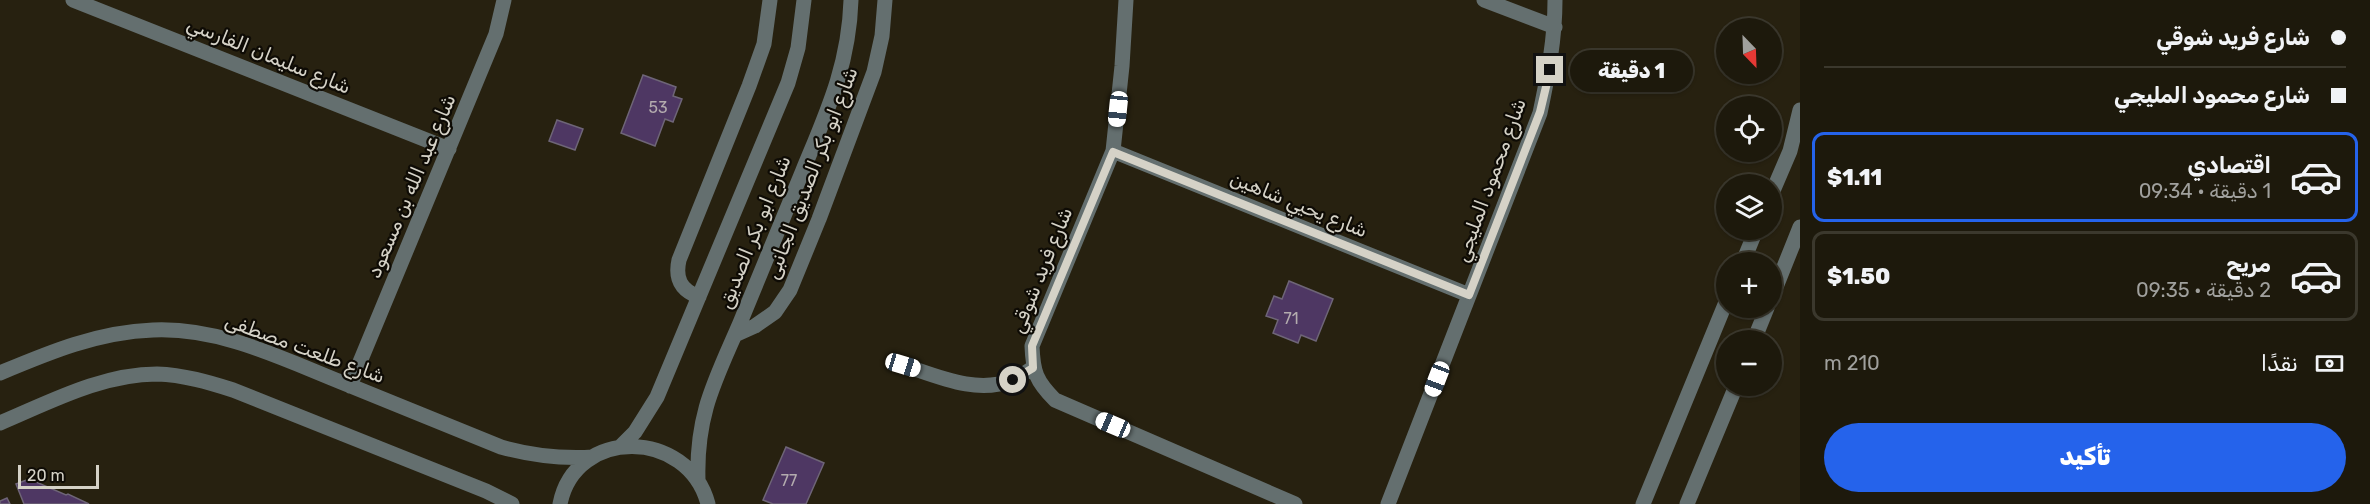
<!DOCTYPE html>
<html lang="ar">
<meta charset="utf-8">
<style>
:root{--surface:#1d190c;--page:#252215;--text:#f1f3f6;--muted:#a0a09d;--line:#3b382d;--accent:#2563eb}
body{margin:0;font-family:Rubik,"Noto Naskh Arabic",sans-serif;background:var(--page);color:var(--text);direction:rtl;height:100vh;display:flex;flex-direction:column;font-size:22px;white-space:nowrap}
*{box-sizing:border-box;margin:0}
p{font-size:20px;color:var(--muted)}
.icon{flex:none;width:33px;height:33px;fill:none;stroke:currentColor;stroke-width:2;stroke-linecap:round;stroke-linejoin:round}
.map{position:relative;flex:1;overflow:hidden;direction:ltr}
.side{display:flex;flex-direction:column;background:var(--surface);width:570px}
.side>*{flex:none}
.guide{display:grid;align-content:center;height:132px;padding:0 24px;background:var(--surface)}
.needle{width:39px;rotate:157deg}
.fabs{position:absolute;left:1716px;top:18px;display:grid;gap:12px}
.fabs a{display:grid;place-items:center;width:66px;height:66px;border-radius:50%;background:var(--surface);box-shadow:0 2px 4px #0004,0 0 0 2px var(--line);font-size:30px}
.scale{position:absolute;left:18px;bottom:15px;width:81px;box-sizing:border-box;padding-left:6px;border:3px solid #d5d2c7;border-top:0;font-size:16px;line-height:21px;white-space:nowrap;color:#d5d2c7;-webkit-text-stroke:4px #0e0b05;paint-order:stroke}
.end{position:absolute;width:27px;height:27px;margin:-14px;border:8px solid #d5d2c7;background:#111;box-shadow:0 0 0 3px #111}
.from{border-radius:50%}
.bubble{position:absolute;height:42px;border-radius:21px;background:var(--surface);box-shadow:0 2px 4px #0004,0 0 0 2px var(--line);font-size:20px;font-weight:800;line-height:42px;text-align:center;direction:rtl}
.car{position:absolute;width:18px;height:36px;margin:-18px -9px;border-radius:8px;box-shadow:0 0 4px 2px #0007;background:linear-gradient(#fff 24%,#345 0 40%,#fff 0 76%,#345 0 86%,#fff 0)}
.guide b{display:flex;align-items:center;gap:21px;height:57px;font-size:22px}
.guide b+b{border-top:2px solid var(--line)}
.guide i{width:15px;height:15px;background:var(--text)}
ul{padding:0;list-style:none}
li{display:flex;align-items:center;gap:18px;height:90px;margin:0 12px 9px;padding:0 12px;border:3px solid var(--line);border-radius:12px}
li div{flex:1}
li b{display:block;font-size:22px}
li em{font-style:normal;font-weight:800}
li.active{border-color:var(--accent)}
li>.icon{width:54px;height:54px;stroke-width:1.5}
.pay{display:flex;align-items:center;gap:15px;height:66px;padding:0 24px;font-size:22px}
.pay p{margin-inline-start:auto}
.cta{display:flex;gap:12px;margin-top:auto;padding:12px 24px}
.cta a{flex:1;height:69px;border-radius:36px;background:var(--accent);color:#fff;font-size:24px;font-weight:800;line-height:69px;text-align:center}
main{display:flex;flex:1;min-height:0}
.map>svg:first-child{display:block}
</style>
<main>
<section class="side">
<div class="guide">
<b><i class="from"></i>شارع فريد شوقي</b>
<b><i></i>شارع محمود المليجي</b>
</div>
<ul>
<li class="active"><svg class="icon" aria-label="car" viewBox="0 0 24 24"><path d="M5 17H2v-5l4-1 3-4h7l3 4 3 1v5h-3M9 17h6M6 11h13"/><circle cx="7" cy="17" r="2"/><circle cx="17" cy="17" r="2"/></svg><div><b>اقتصادي</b><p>1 دقيقة · 09:34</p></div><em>$1.11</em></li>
<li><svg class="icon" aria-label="car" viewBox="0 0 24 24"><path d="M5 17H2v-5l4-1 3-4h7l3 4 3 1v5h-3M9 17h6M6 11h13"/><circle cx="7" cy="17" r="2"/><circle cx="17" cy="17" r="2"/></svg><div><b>مريح</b><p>2 دقيقة · 09:35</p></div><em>$1.50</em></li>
</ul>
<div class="pay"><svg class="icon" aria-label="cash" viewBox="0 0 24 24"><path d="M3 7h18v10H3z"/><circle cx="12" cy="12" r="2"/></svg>نقدًا<p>210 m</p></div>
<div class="cta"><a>تأكيد</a></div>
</section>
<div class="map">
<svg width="1800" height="504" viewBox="0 0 1800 504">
<rect width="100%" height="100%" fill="#272110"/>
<path fill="#4e3763" stroke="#6e6577" stroke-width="1.5" d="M 643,75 L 676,87 L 673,96 L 682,99 L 673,122 L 665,119 L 655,146 L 621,133 Z
M 557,120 L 583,129 L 575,150 L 549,141 Z
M 1289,281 L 1333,299 L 1316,341 L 1301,335 L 1298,343 L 1273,333 L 1278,320 L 1266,316 L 1274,296 L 1282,299 Z
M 786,447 L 824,463 L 806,504 L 773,504 L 763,500 Z
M 29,479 L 66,495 L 68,494 L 89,504 L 24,504 L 16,484 Z
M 7,498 L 10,504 L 0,504 L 0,501 Z"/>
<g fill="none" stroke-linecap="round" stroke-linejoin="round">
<path stroke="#646f6f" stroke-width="15" d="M 73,0 L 449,149
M 1126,0 L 1122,66 L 1113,151 L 1032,346 C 1033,372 1036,381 1055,400 L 1295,504
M 1484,0 L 1555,27
M 1113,151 L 1469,295
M 1772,193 L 1790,151 L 1800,110
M 1743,262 L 1756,230
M 699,297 C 680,290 675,278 679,260 L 749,86 L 764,44 L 770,0
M 1772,297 L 1800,227
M 735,335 L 755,326 L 775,312 L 790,290 L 819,219 L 874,72 L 882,36 L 885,0
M 1754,340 L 1767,308
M 903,365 C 937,376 977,395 1012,380 C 1020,377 1026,372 1033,368
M 0,373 C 50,352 98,332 153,330 C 219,327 281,358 341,382 C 394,404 448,425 501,447 C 533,456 561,459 593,457
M 350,386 L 496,34 L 504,0
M 0,423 C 50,402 102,374 157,374 C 184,375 208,382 233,390 L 486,491 L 512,504
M 620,447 L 635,432 L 657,397 L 788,83 L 798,48 L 804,0
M 698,480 C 696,414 715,381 740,323 C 761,272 782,221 803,170 C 827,112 849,65 851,0
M 560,504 C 575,427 688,428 708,504
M 1388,504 L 1540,113 C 1548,75 1555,39 1555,0
M 1643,504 L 1726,302
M 1687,504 L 1736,386"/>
</g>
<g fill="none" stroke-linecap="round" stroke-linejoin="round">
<path stroke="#d5d2c7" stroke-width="8" d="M 1013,380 L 1033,368 L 1032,346 L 1113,152 L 1469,295 L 1540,112 L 1550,70"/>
</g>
<g text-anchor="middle" stroke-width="4.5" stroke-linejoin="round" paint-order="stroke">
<g font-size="16" fill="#b3abae">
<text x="658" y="113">53</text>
<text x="1291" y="324">71</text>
<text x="789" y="486">77</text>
</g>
<g font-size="20" fill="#d5d2c7" stroke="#0e0b05">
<text transform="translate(269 55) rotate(22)" y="7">شارع سليمان الفارسي</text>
<text transform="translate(811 173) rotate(-69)" y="7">شارع ابو بكر الصديق الجانبى</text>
<text transform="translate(1490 180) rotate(-70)" y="7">شارع محمود المليجي</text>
<text transform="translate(411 186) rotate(-67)" y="7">شارع عبد الله بن مسعود</text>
<text transform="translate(1299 204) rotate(22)" y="7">شارع يحيي شاهين</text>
<text transform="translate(754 232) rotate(-68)" y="7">شارع ابو بكر الصديق</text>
<text transform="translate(1041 270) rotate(-68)" y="7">شارع فريد شوقي</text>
<text transform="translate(305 348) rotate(20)" y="7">شارع طلعت مصطفى</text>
</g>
</g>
</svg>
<div class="fabs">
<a><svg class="needle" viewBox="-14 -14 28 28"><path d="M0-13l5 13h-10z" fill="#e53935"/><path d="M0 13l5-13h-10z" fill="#a0a09d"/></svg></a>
<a><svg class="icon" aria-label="locate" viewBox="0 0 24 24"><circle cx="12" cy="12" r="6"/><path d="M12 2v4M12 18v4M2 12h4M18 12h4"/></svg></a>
<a><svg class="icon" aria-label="layers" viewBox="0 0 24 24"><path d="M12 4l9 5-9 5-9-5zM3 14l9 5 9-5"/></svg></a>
<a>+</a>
<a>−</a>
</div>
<div class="scale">20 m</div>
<i class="end from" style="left:1013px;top:380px"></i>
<i class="end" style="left:1550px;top:70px"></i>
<div class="bubble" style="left:1570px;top:50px;width:123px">1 دقيقة</div>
<i class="car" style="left:1118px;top:109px;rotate:186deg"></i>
<i class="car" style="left:903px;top:365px;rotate:107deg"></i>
<i class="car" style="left:1437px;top:379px;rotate:201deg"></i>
<i class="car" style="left:1113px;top:425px;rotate:293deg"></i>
</div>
</main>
